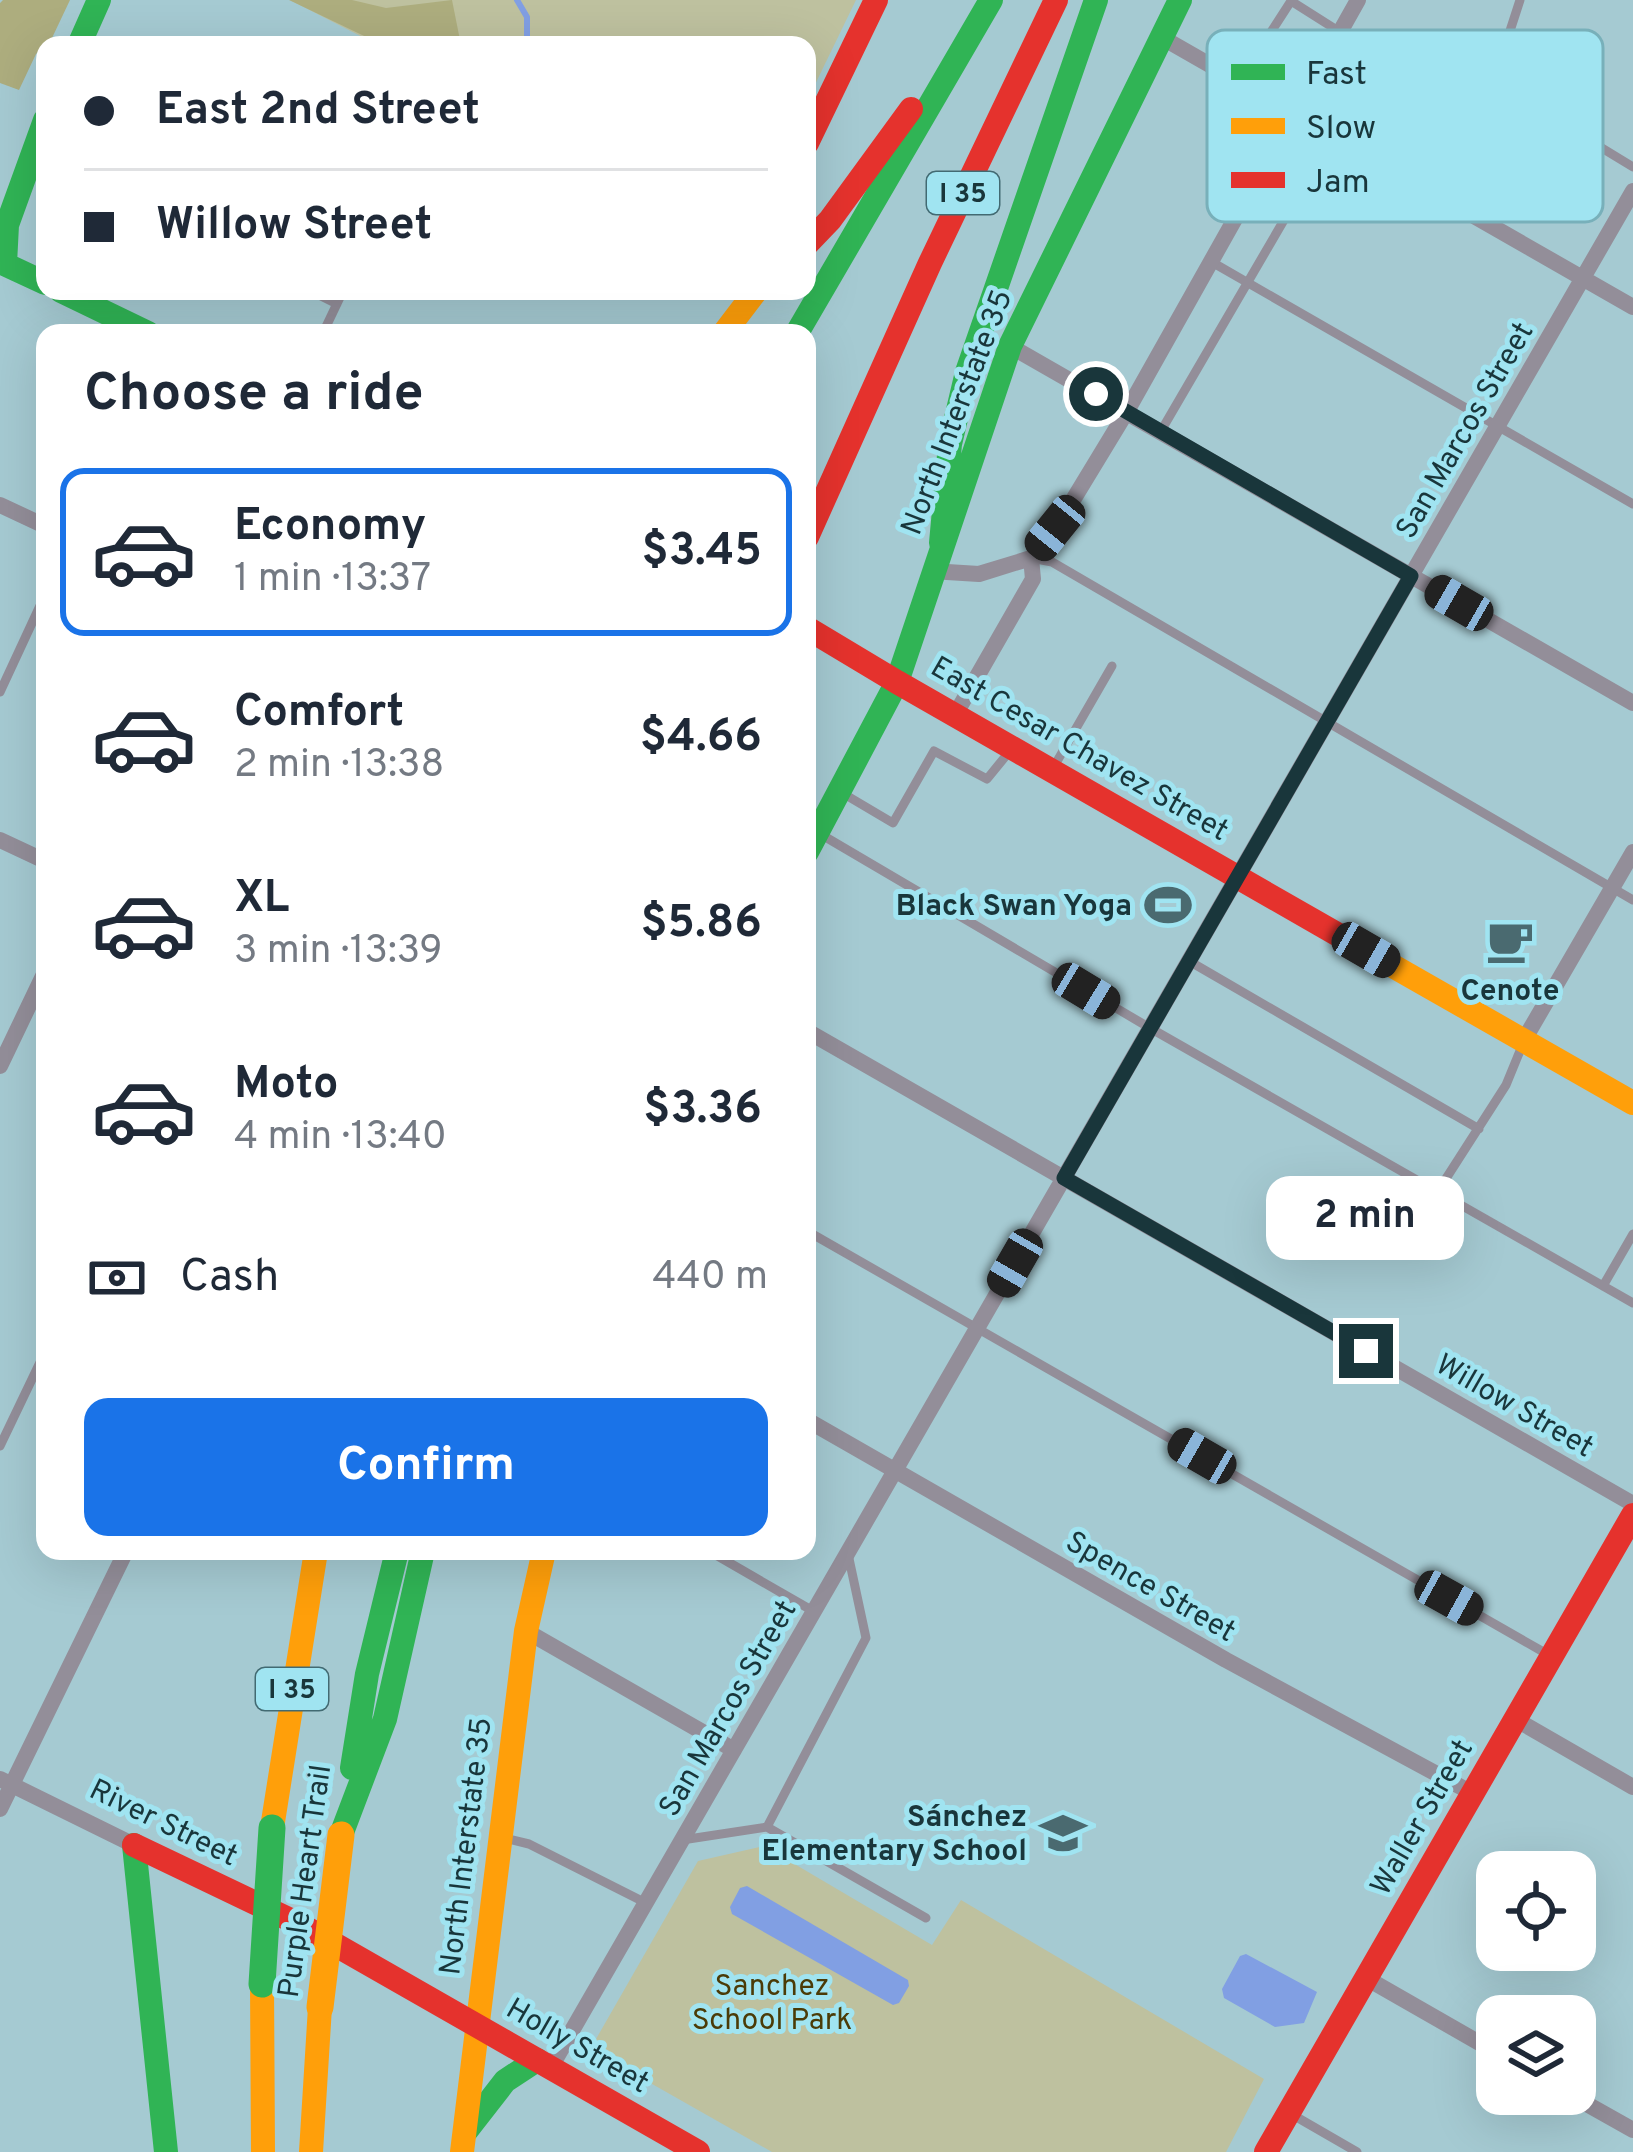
<!DOCTYPE html>
<meta charset="utf-8">
<style>
:root{--surface:#fff;--page:#f6f6f7;--text:#1f2937;--muted:#747a83;--line:#e0e1e3;--accent:#1a73e8}
body{margin:0;font-family:Overpass,sans-serif;background:var(--page);color:var(--text);height:100vh;display:flex;flex-direction:column;font-size:45px;white-space:nowrap}
*{box-sizing:border-box;margin:0}
p{font-size:39px;color:var(--muted)}
.icon{flex:none;width:66px;height:66px;fill:none;stroke:currentColor;stroke-width:2;stroke-linecap:round;stroke-linejoin:round}
.map{position:relative;flex:1;overflow:hidden}
.side{position:absolute;left:36px;top:324px;width:780px;height:1236px;display:flex;flex-direction:column;background:var(--surface);border-radius:24px;box-shadow:0 12px 48px #0002}
.side>*{flex:none}
.guide{position:absolute;left:36px;top:36px;width:780px;height:264px;border-radius:24px;box-shadow:0 12px 48px #0002;display:grid;align-content:center;height:264px;padding:0 48px;background:var(--surface)}
.tools{position:absolute;left:1476px;top:1851px;display:grid;gap:24px}
.tools a{display:grid;place-items:center;width:120px;height:120px;border-radius:24px;background:var(--surface);box-shadow:0 12px 48px #0002;font-size:60px}
.end{position:absolute;width:54px;height:54px;margin:-27px;border:15px solid #19363b;background:#fff;box-shadow:0 0 0 6px #fff}
.from{border-radius:50%}
.bubble{position:absolute;height:84px;border-radius:24px;background:var(--surface);box-shadow:0 12px 48px #0002;font-size:39px;font-weight:700;line-height:84px;text-align:center}
.car{position:absolute;width:36px;height:72px;margin:-36px -18px;border-radius:15px;box-shadow:0 0 9px 3px #0007;background:linear-gradient(#222 24%,#8ab4d8 0 40%,#222 0 76%,#8ab4d8 0 86%,#222 0)}
.guide b{display:flex;align-items:center;gap:42px;height:114px;font-size:45px}
.guide b+b{border-top:3px solid var(--line)}
.guide i{width:30px;height:30px;background:var(--text)}
ul{padding:0;list-style:none}
li{display:flex;align-items:center;gap:36px;height:168px;margin:0 24px 18px;padding:0 24px;border:6px solid transparent;border-radius:24px}
li div{flex:1}
li b{display:block;font-size:45px}
li em{font-style:normal;font-weight:700}
li.selected{border-color:var(--accent)}
li>.icon{width:108px;height:108px;stroke-width:1.5}
h2{padding:0 48px;font-size:54px;line-height:144px}
.pay{display:flex;align-items:center;gap:30px;height:132px;padding:0 48px;font-size:45px}
.pay p{margin-inline-start:auto}
.primary-button{display:flex;gap:24px;margin-top:auto;padding:24px 48px}
.primary-button a{flex:1;height:138px;border-radius:24px;background:var(--accent);color:#fff;font-size:48px;font-weight:700;line-height:138px;text-align:center}
.map>svg:first-child{display:block}
</style>
<div class="map">
<svg width="1633" height="2152" viewBox="0 0 1633 2152">
<rect width="100%" height="100%" fill="#a5cad2"/>
<path fill="#bec19f" d="M 290,0 L 856,0 L 807,101 L 807,45 L 378,45 Z
M 764,1846 L 932,1945 L 961,1900 L 1264,2079 L 1226,2152 L 772,2152 L 601,2055 L 596,2039 L 698,1861 Z"/>
<path fill="#adad7e" d="M 3,0 L 70,0 L 52,38 L 36,54 L 19,90 L 0,83 L 0,3 Z
M 289,0 L 352,0 L 386,8 L 452,0 L 461,45 L 383,45 Z"/>
<path fill="#819fe3" d="M 747,1886 L 908,1980 L 909,1986 L 899,2003 L 893,2005 L 732,1914 L 730,1907 L 740,1888 Z
M 1246,1954 L 1317,1992 L 1304,2023 L 1275,2027 L 1224,1998 L 1222,1989 L 1240,1956 Z"/>
<g fill="none" stroke-linecap="round" stroke-linejoin="round">
<path stroke="#819fe3" stroke-width="6" d="M 517,0 L 527,17 L 527,45"/>
<path stroke="#938e99" stroke-width="9" d="M 1520,0 L 1508,37 L 1477,72 L 1633,167
M 1271,32 L 1291,1 L 1340,32
M 1210,261 L 1633,504
M 311,291 L 337,304
M 323,333 L 343,291
M 1161,431 L 1333,136
M 1031,558 L 1052,562 L 1633,900
M 0,692 L 45,595
M 1052,770 L 1112,666
M 844,794 L 893,823 L 934,751 L 987,779 L 1009,752
M 822,835 L 1150,1028 L 1633,1303
M 1189,961 L 1479,1129
M 1438,1191 L 1506,1085 L 1522,1046
M 807,1231 L 1547,1654
M 1603,1286 L 1633,1234
M 0,1446 L 45,1352
M 709,1551 L 813,1611
M 767,1827 L 926,1918
M 504,1838 L 529,1844 L 646,1903
M 682,1840 L 767,1827 L 866,1638 L 848,1554
M 1293,2115 L 1357,2152"/>
<path stroke="#938e99" stroke-width="16" d="M 1161,37 L 1633,307
M 1010,346 L 1633,703
M 0,505 L 45,526
M 931,571 L 979,574 L 1031,558 L 1056,528 L 1127,411 L 1358,0
M 955,715 L 1033,579 L 1031,558
M 0,840 L 45,861
M 807,1031 L 1633,1504
M 1524,1040 L 1633,852
M 0,1066 L 45,972
M 807,1420 L 1226,1660 L 1472,1793
M 526,1631 L 734,1750
M 1515,1719 L 1633,1787
M 0,1779 L 134,1845
M 0,1809 L 126,1551
M 1366,1978 L 1497,2053
M 551,2067 L 1633,191
M 1569,2094 L 1633,2130"/>
<path stroke="#30b455" stroke-width="24" d="M 79,45 L 99,0
M 0,262 L 45,283
M 5,264 L 7,225 L 45,120
M 61,291 L 148,333
M 797,333 L 991,0
M 941,543 L 950,444 L 967,372 L 1096,0
M 807,852 L 897,682 L 1010,346 L 1180,0
M 352,1768 L 367,1674 L 397,1551
M 341,1835 L 385,1719 L 423,1551
M 134,1845 L 166,2152
M 467,2130 L 505,2081 L 537,2060"/>
<path stroke="#ff9f0a" stroke-width="24" d="M 724,333 L 756,291
M 1356,945 L 1633,1103
M 272,1828 L 316,1551
M 262,1984 L 263,2152
M 311,2152 L 320,2007
M 462,2152 L 526,1631 L 544,1551"/>
<path stroke="#e5322d" stroke-width="24" d="M 807,143 L 876,0
M 807,244 L 830,220 L 911,109
M 807,537 L 930,263 L 1056,0
M 807,628 L 897,682
M 897,682 L 1356,945
M 134,1845 L 299,1924 L 698,2152
M 1266,2152 L 1633,1515"/>
<path stroke="#30b455" stroke-width="27" d="M 262,1984 L 272,1828"/>
<path stroke="#ff9f0a" stroke-width="27" d="M 320,2007 L 341,1835"/>
</g>
<g fill="none" stroke-linecap="round" stroke-linejoin="round">
<path stroke="#19363b" stroke-width="15" d="M 1096,394 L 1411,576 L 1064,1178 L 1366,1351"/>
</g>
<defs>
<symbol id="stadium-bare" viewBox="-9 -9 18 18"><path d="M0-5a6.5 5 0 1 0 0 10a6.5 5 0 1 0 0-10ZM-3.5-1.8h7v3.6h-7Z" fill="#4a6a70" stroke="#a0e4f1" stroke-width="2.5" paint-order="stroke"/></symbol>
<symbol id="cafe-bare" viewBox="-9 -9 18 18"><path d="M-5.5-4.5H6V0H3Q3 3.5 0 3.5H-2.5Q-5.5 3.5-5.5 0ZM3-3.2v2h1.7v-2ZM-6 4.5H4V6H-6Z" fill="#4a6a70" stroke="#a0e4f1" stroke-width="2.5" paint-order="stroke"/></symbol>
<symbol id="school-bare" viewBox="-9 -9 18 18"><path d="M0-5L7-2L0 1L-7-2ZM-4 1L0 2.5L4 1V4Q0 6-4 4Z" fill="#4a6a70" stroke="#a0e4f1" stroke-width="2.5" paint-order="stroke"/></symbol>
</defs>
<g fill-rule="evenodd">
<use href="#stadium-bare" x="1135" y="872" width="66" height="66"/>
<use href="#cafe-bare" x="1477" y="908" width="66" height="66"/>
<use href="#school-bare" x="1030" y="1800" width="66" height="66"/>
</g>
<g text-anchor="middle" stroke-width="10" stroke-linejoin="round" paint-order="stroke">
<g fill="#a0e4f1" stroke="#426a72" stroke-width="3">
<rect x="927" y="172" width="72" height="42" rx="9"/>
<rect x="256" y="1668" width="72" height="42" rx="9"/>
</g>
<g font-size="27" font-weight="bold" fill="#19363b">
<text x="963" y="202">I 35</text>
<text x="292" y="1698">I 35</text>
</g>
<g font-size="30" fill="#19363b" stroke="#a0e4f1">
<text transform="translate(956 412) rotate(-69)" y="10">North Interstate 35</text>
<text transform="translate(1464 430) rotate(-60)" y="10">San Marcos Street</text>
<text transform="translate(1080 748) rotate(30)" y="10">East Cesar Chavez Street</text>
<text transform="translate(1515 1405) rotate(30)" y="10">Willow Street</text>
<text transform="translate(1151 1586) rotate(30)" y="10">Spence Street</text>
<text transform="translate(727 1708) rotate(-60)" y="10">San Marcos Street</text>
<text transform="translate(1421 1817) rotate(-60)" y="10">Waller Street</text>
<text transform="translate(164 1822) rotate(26)" y="10">River Street</text>
<text transform="translate(465 1846) rotate(-83)" y="10">North Interstate 35</text>
<text transform="translate(304 1881) rotate(-82)" y="10">Purple Heart Trail</text>
<text transform="translate(578 2045) rotate(30)" y="10">Holly Street</text>
</g>
<g font-size="30" font-weight="bold" fill="#19363b" stroke="#a0e4f1" text-anchor="end">
<text x="1132" y="915">Black Swan Yoga</text>
<text x="1510" y="1000" text-anchor="middle">Cenote</text>
<text x="1027" y="1826">Sánchez<tspan x="1027" dy="34">Elementary School</tspan></text>
</g>
<g font-size="30" fill="#4b3b07" stroke="#a0e4f1">
<text x="772" y="1995">Sanchez<tspan x="772" dy="34">School Park</tspan></text>
</g>
</g>
<rect x="1207" y="30" width="396" height="192" rx="18" fill="#a0e4f1" stroke="#78b0ba" stroke-width="3"/>
<rect x="1231" y="64" width="54" height="16" fill="#30b455"/>
<rect x="1231" y="118" width="54" height="16" fill="#ff9f0a"/>
<rect x="1231" y="172" width="54" height="16" fill="#e5322d"/>
<g font-size="33" fill="#19363b">
<text x="1306" y="84">Fast</text>
<text x="1306" y="138">Slow</text>
<text x="1306" y="192">Jam</text>
</g>
</svg>
<div class="tools">
<a><svg class="icon" aria-label="locate" viewBox="0 0 24 24"><circle cx="12" cy="12" r="6"/><path d="M12 2v4M12 18v4M2 12h4M18 12h4"/></svg></a>
<a><svg class="icon" aria-label="layers" viewBox="0 0 24 24"><path d="M12 4l9 5-9 5-9-5zM3 14l9 5 9-5"/></svg></a>
</div>
<i class="end from" style="left:1096px;top:394px"></i>
<i class="end" style="left:1366px;top:1351px"></i>
<div class="bubble" style="left:1266px;top:1176px;width:198px">2 min</div>
<i class="car" style="left:1055px;top:528px;rotate:219deg"></i>
<i class="car" style="left:1459px;top:603px;rotate:300deg"></i>
<i class="car" style="left:1366px;top:950px;rotate:120deg"></i>
<i class="car" style="left:1086px;top:991px;rotate:121deg"></i>
<i class="car" style="left:1015px;top:1263px;rotate:210deg"></i>
<i class="car" style="left:1202px;top:1456px;rotate:300deg"></i>
<i class="car" style="left:1449px;top:1598px;rotate:119deg"></i>
<div class="guide">
<b><i class="from"></i>East 2nd Street</b>
<b><i></i>Willow Street</b>
</div>
<section class="side">
<h2>Choose a ride</h2>
<ul>
<li class="selected"><svg class="icon" aria-label="car" viewBox="0 0 24 24"><path d="M5 17H2v-5l4-1 3-4h7l3 4 3 1v5h-3M9 17h6M6 11h13"/><circle cx="7" cy="17" r="2"/><circle cx="17" cy="17" r="2"/></svg><div><b>Economy</b><p>1 min · 13:37</p></div><em>$3.45</em></li>
<li><svg class="icon" aria-label="car" viewBox="0 0 24 24"><path d="M5 17H2v-5l4-1 3-4h7l3 4 3 1v5h-3M9 17h6M6 11h13"/><circle cx="7" cy="17" r="2"/><circle cx="17" cy="17" r="2"/></svg><div><b>Comfort</b><p>2 min · 13:38</p></div><em>$4.66</em></li>
<li><svg class="icon" aria-label="car" viewBox="0 0 24 24"><path d="M5 17H2v-5l4-1 3-4h7l3 4 3 1v5h-3M9 17h6M6 11h13"/><circle cx="7" cy="17" r="2"/><circle cx="17" cy="17" r="2"/></svg><div><b>XL</b><p>3 min · 13:39</p></div><em>$5.86</em></li>
<li><svg class="icon" aria-label="car" viewBox="0 0 24 24"><path d="M5 17H2v-5l4-1 3-4h7l3 4 3 1v5h-3M9 17h6M6 11h13"/><circle cx="7" cy="17" r="2"/><circle cx="17" cy="17" r="2"/></svg><div><b>Moto</b><p>4 min · 13:40</p></div><em>$3.36</em></li>
</ul>
<div class="pay"><svg class="icon" aria-label="cash" viewBox="0 0 24 24"><path d="M3 7h18v10H3z"/><circle cx="12" cy="12" r="2"/></svg>Cash<p>440 m</p></div>
<div class="primary-button"><a>Confirm</a></div>
</section>
</div>
